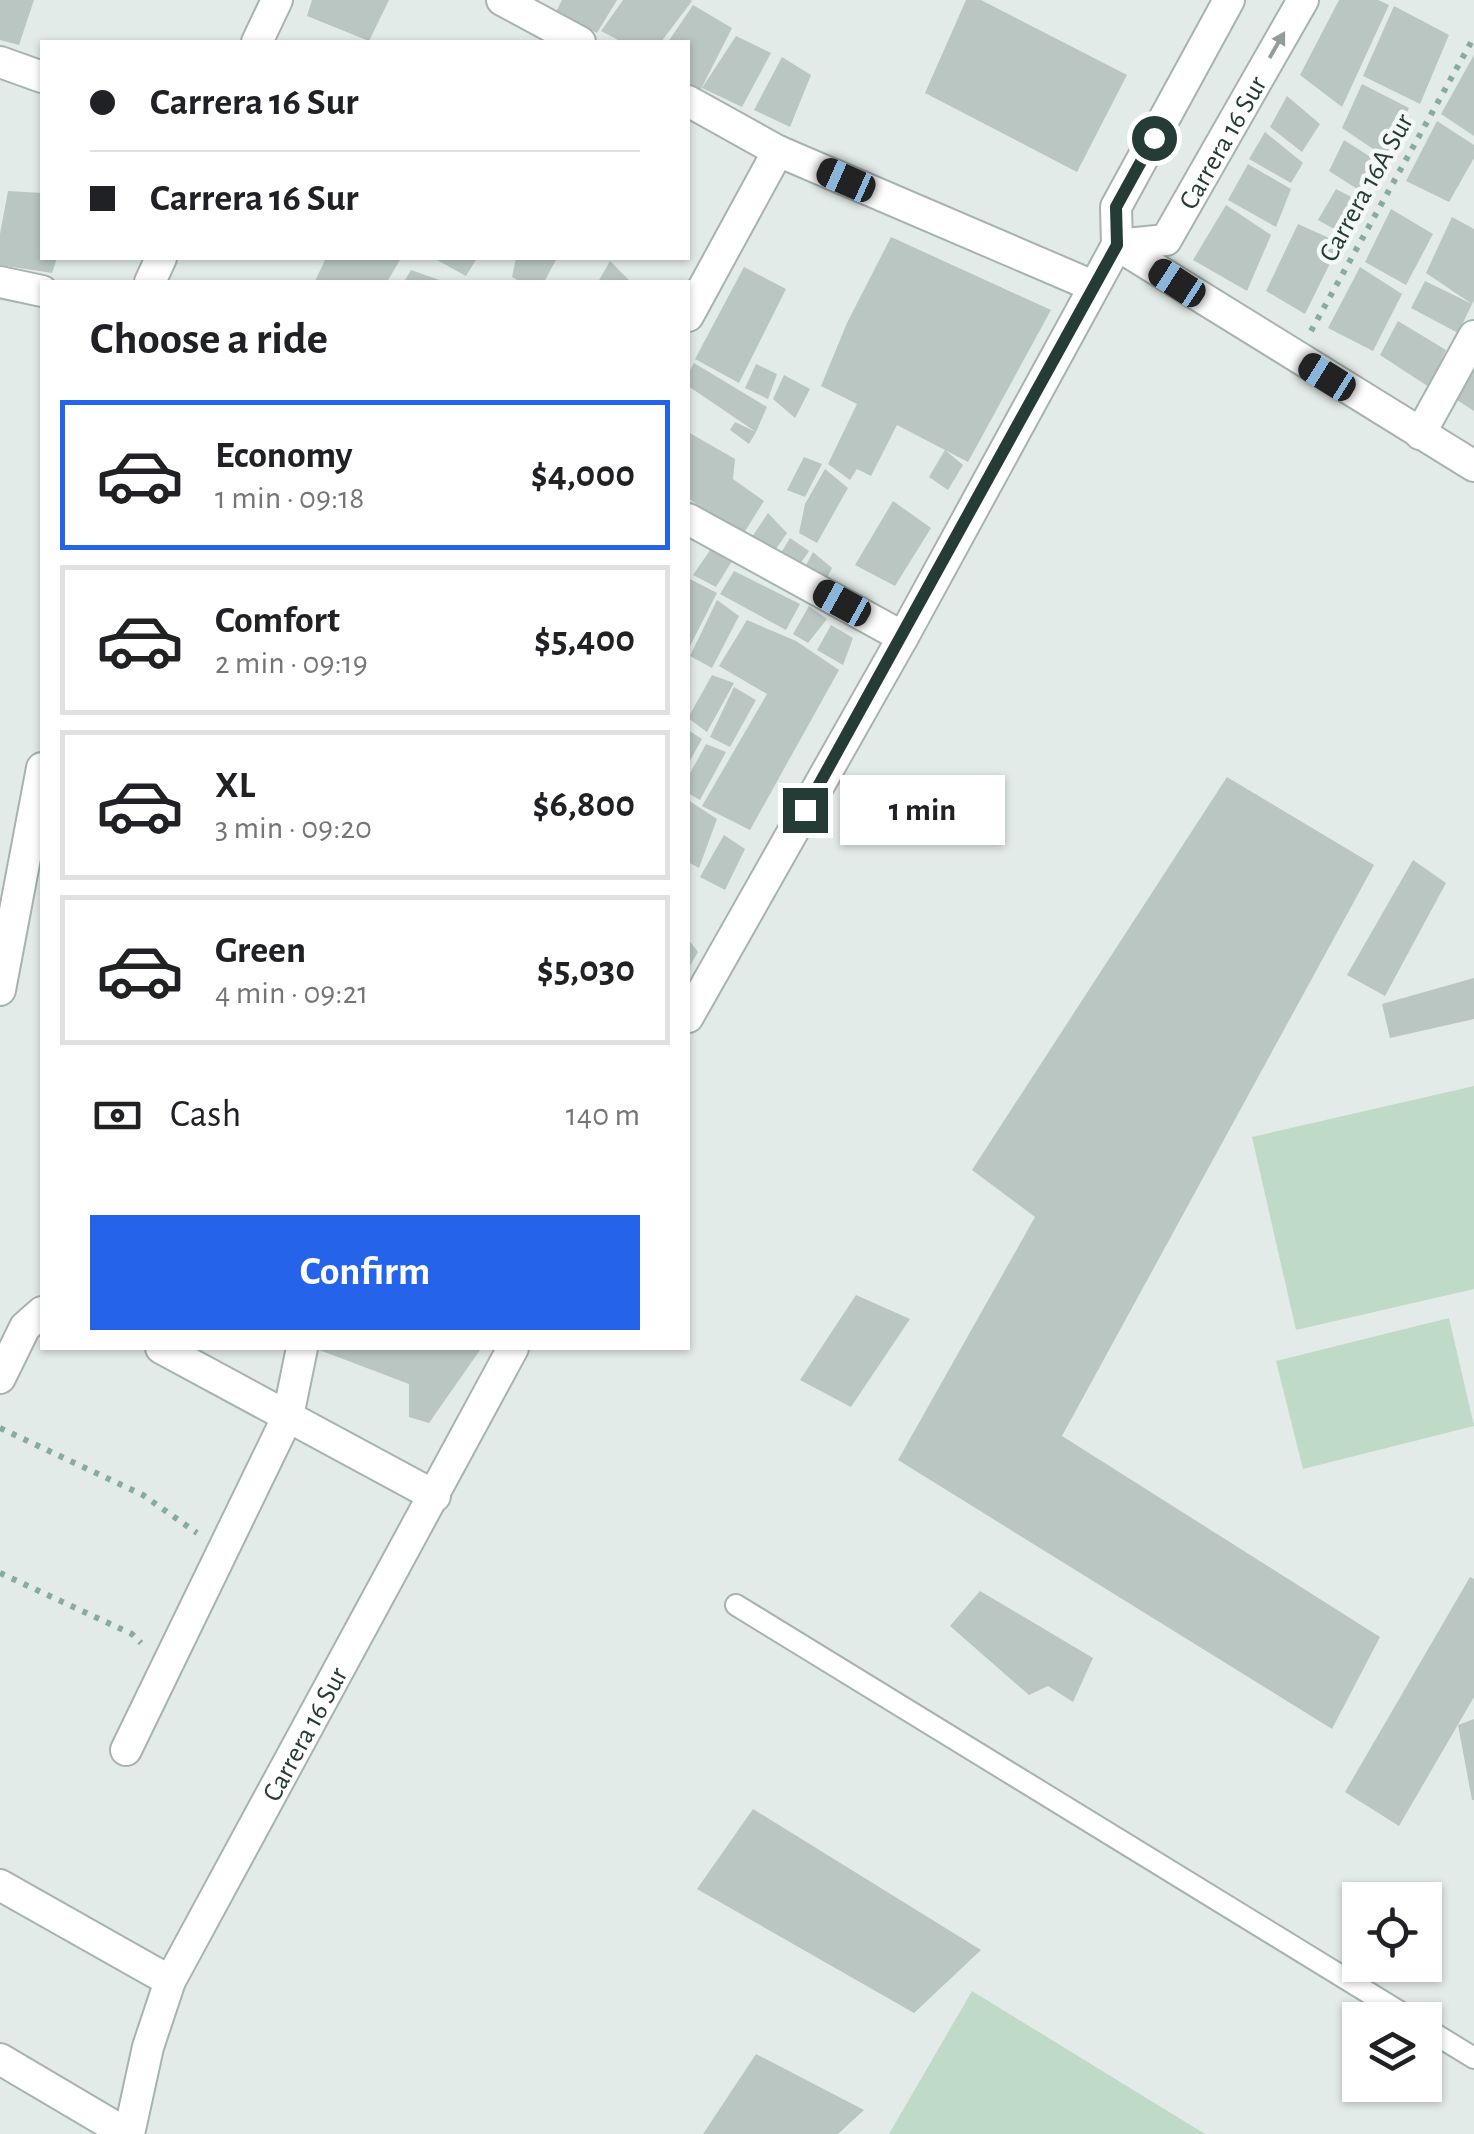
<!DOCTYPE html>
<meta charset="utf-8">
<style>
:root{--surface:#fff;--page:#f6f6f6;--text:#202124;--muted:#757577;--line:#e0e0e0;--accent:#2563eb}
body{margin:0;font-family:"Alegreya Sans",sans-serif;background:var(--page);color:var(--text);height:100vh;display:flex;flex-direction:column;font-size:38px;white-space:nowrap}
*{box-sizing:border-box;margin:0}
p{font-size:32px;color:var(--muted)}
.icon{flex:none;width:55px;height:55px;fill:none;stroke:currentColor;stroke-width:2;stroke-linecap:round;stroke-linejoin:round}
.map{position:relative;flex:1;overflow:hidden}
.sheet{position:absolute;left:40px;top:280px;width:650px;height:1070px;display:flex;flex-direction:column;background:var(--surface);border-radius:0px;box-shadow:0 2px 8px #0004}
.sheet>*{flex:none}
.hud{position:absolute;left:40px;top:40px;width:650px;height:220px;border-radius:0px;box-shadow:0 2px 8px #0004;display:grid;align-content:center;height:220px;padding:0 50px;background:var(--surface)}
.buttons{position:absolute;left:1342px;top:1882px;display:grid;gap:20px}
.buttons a{display:grid;place-items:center;width:100px;height:100px;border-radius:0px;background:var(--surface);box-shadow:0 2px 8px #0004;font-size:50px}
.end{position:absolute;width:45px;height:45px;margin:-22px;border:12px solid #253b35;background:#fff;box-shadow:0 0 0 5px #fff}
.from{border-radius:50%}
.bubble{position:absolute;height:70px;border-radius:0px;background:var(--surface);box-shadow:0 2px 8px #0004;font-size:32px;font-weight:700;line-height:70px;text-align:center}
.car{position:absolute;width:30px;height:60px;margin:-30px -15px;border-radius:12px;box-shadow:0 0 8px 2px #0007;background:linear-gradient(#222 24%,#8ab4d8 0 40%,#222 0 76%,#8ab4d8 0 86%,#222 0)}
.hud b{display:flex;align-items:center;gap:35px;height:95px;font-size:38px}
.hud b+b{border-top:2px solid var(--line)}
.hud i{width:25px;height:25px;background:var(--text)}
ul{padding:0;list-style:none}
li{display:flex;align-items:center;gap:30px;height:150px;margin:0 20px 15px;padding:0 30px;border:5px solid var(--line);border-radius:0px}
li div{flex:1}
li b{display:block;font-size:38px}
li em{font-style:normal;font-weight:700}
li.selected{border-color:var(--accent)}
li>.icon{width:90px;height:90px;stroke-width:1.5}
h2{padding:0 50px;font-size:45px;line-height:120px}
.pay{display:flex;align-items:center;gap:25px;height:110px;padding:0 50px;font-size:38px}
.pay p{margin-inline-start:auto}
.button{display:flex;gap:20px;margin-top:auto;padding:20px 50px}
.button a{flex:1;height:115px;border-radius:0px;background:var(--accent);color:#fff;font-size:40px;font-weight:700;line-height:115px;text-align:center}
.map>svg:first-child{display:block}
</style>
<div class="map">
<svg width="1474" height="2134" viewBox="0 0 1474 2134">
<rect width="100%" height="100%" fill="#e3ebe8"/>
<path fill="#bfdac6" d="M 1474,1086 L 1474,1289 L 1296,1330 L 1252,1137 Z
M 1449,1318 L 1474,1426 L 1303,1469 L 1276,1361 Z
M 972,1991 L 1205,2134 L 889,2134 Z"/>
<path fill="#b9c6c1" d="M 0,0 L 34,0 L 19,45 L 0,40 Z
M 312,0 L 389,0 L 369,41 L 307,16 Z
M 562,0 L 617,0 L 597,33 L 556,12 Z
M 623,0 L 690,0 L 692,1 L 661,42 L 622,42 L 601,31 Z
M 966,0 L 981,0 L 1127,75 L 1077,172 L 925,93 Z
M 1339,0 L 1378,0 L 1389,5 L 1342,107 L 1300,75 Z
M 693,5 L 732,28 L 699,93 L 688,86 L 688,42 L 668,42 Z
M 1394,6 L 1449,35 L 1420,104 L 1363,76 Z
M 736,36 L 771,53 L 742,107 L 702,88 Z
M 1474,55 L 1474,136 L 1441,114 Z
M 782,57 L 811,75 L 790,127 L 754,110 Z
M 1362,84 L 1409,108 L 1385,157 L 1342,128 Z
M 1287,96 L 1320,124 L 1302,152 L 1270,127 Z
M 1437,121 L 1474,145 L 1474,158 L 1449,202 L 1406,181 Z
M 1265,132 L 1303,163 L 1291,183 L 1249,159 Z
M 1344,140 L 1383,165 L 1362,192 L 1329,171 Z
M 1248,164 L 1291,189 L 1276,227 L 1228,200 Z
M 1336,189 L 1361,202 L 1343,234 L 1318,220 Z
M 8,191 L 42,193 L 42,258 L 57,258 L 52,273 L 0,265 L 0,234 Z
M 1226,205 L 1271,235 L 1247,291 L 1193,260 Z
M 1391,209 L 1433,234 L 1406,285 L 1365,262 Z
M 1452,217 L 1474,229 L 1474,300 L 1458,333 L 1411,308 L 1425,281 L 1472,304 L 1426,273 Z
M 1298,224 L 1340,243 L 1305,314 L 1266,291 Z
M 891,237 L 1051,310 L 968,462 L 897,425 L 871,476 L 857,469 L 850,480 L 828,464 L 857,404 L 821,386 L 847,323 Z
M 326,258 L 401,258 L 387,282 L 319,282 L 315,281 Z
M 439,258 L 477,258 L 466,276 L 437,260 Z
M 516,258 L 557,258 L 544,282 L 521,282 L 512,277 Z
M 610,261 L 629,280 L 627,282 L 598,282 Z
M 744,267 L 786,289 L 739,383 L 695,359 Z
M 1360,267 L 1402,294 L 1373,351 L 1328,328 Z
M 411,270 L 445,282 L 404,282 Z
M 1398,321 L 1446,350 L 1429,387 L 1380,355 Z
M 1474,354 L 1474,411 L 1454,398 Z
M 694,363 L 767,407 L 756,432 L 749,444 L 730,430 L 735,422 L 756,432 L 688,386 L 688,374 Z
M 756,364 L 777,374 L 768,399 L 745,388 Z
M 784,375 L 810,389 L 795,418 L 773,399 Z
M 688,432 L 735,459 L 733,479 L 764,501 L 742,536 L 688,498 Z
M 945,450 L 963,465 L 948,490 L 929,477 Z
M 804,457 L 822,464 L 805,497 L 787,490 Z
M 825,469 L 848,488 L 817,543 L 799,533 L 805,504 Z
M 893,501 L 931,528 L 895,586 L 855,565 Z
M 768,513 L 787,533 L 769,559 L 748,543 Z
M 790,538 L 809,551 L 798,567 L 778,558 Z
M 713,546 L 732,561 L 716,587 L 693,575 Z
M 813,552 L 832,568 L 825,582 L 802,573 Z
M 734,571 L 800,604 L 786,630 L 720,594 Z
M 688,578 L 717,593 L 688,650 Z
M 717,600 L 739,616 L 712,668 L 690,656 Z
M 809,606 L 827,619 L 808,643 L 793,634 Z
M 747,620 L 796,641 L 839,670 L 750,830 L 702,806 L 767,694 L 719,666 Z
M 831,625 L 853,638 L 843,665 L 817,650 Z
M 712,675 L 734,683 L 707,732 L 688,718 Z
M 734,687 L 756,700 L 730,747 L 710,737 Z
M 688,730 L 702,739 L 688,764 Z
M 706,744 L 726,752 L 700,800 L 688,793 L 688,777 Z
M 1227,777 L 1374,865 L 1062,1436 L 1380,1637 L 1332,1729 L 898,1460 L 1035,1217 L 972,1170 Z
M 688,800 L 717,819 L 699,868 L 688,862 Z
M 724,835 L 745,849 L 725,890 L 700,877 Z
M 1413,860 L 1446,883 L 1385,996 L 1347,975 Z
M 688,939 L 698,952 L 688,969 Z
M 1474,978 L 1474,1019 L 1390,1038 L 1382,1004 Z
M 856,1295 L 910,1319 L 851,1407 L 800,1380 Z
M 314,1348 L 475,1348 L 480,1350 L 429,1423 L 409,1417 L 409,1384 Z
M 1470,1577 L 1474,1579 L 1474,1697 L 1399,1826 L 1345,1792 Z
M 980,1591 L 1093,1658 L 1073,1702 L 1048,1686 L 1029,1695 L 950,1626 Z
M 1474,1719 L 1474,1800 L 1472,1800 L 1458,1725 Z
M 753,1809 L 981,1950 L 914,2013 L 697,1889 Z
M 756,2054 L 864,2110 L 838,2134 L 703,2134 Z"/>
<g fill="none" stroke-linecap="round" stroke-linejoin="round">
<defs>
<path id="service" d="M 736,1605 L 1413,2020
M 1425,2028 L 1474,2058"/>
<g id="minor">
<path d="M 502,0 L 580,42"/>
<path d="M 257,42 L 277,0"/>
<path d="M 0,62 L 42,77"/>
<path d="M 688,101 L 778,151 L 1093,286"/>
<path d="M 1117,245 L 1474,466"/>
<path id="s1" d="M 1117,245 L 1166,240 L 1303,0"/>
<path d="M 0,282 L 42,291"/>
<path d="M 150,282 L 161,258"/>
<path d="M 688,316 L 778,151"/>
<path d="M 1420,434 L 1474,336"/>
<path d="M 688,519 L 903,637"/>
<path d="M 0,990 L 42,768"/>
<path d="M 688,1017 L 903,637 L 1117,245 L 1116,207 L 1229,0"/>
<path d="M 161,1348 L 435,1496"/>
<path d="M 0,1378 L 25,1327 L 42,1312"/>
<path d="M 126,1750 L 288,1416 L 302,1348"/>
<path d="M 0,1885 L 170,1981"/>
<path d="M 0,2059 L 127,2134"/>
<path id="s2" d="M 129,2134 L 148,2047 L 170,1981 L 513,1348"/>
</g>
</defs>
<use href="#service" stroke="#a6b3af" stroke-width="24"/>
<use href="#minor" stroke="#a6b3af" stroke-width="34"/>
<path stroke="#88aba0" stroke-width="6" stroke-dasharray="5 8" stroke-linecap="butt" d="M 1311,331 L 1474,37
M 0,1428 L 143,1495 L 197,1533
M 0,1573 L 132,1634 L 141,1643"/>
<use href="#service" stroke="#fff" stroke-width="20"/>
<use href="#minor" stroke="#fff" stroke-width="30"/>
</g>
<defs><path id="oneway-solid" d="M-6-.8H1V-3.2L6.5 0L1 3.2V.8H-6Z" transform="scale(2.5)"/></defs>
<use fill="#929d9a" href="#oneway-solid" transform="translate(1277 45) rotate(-60)"/>
<g fill="none" stroke-linecap="round" stroke-linejoin="round">
<path stroke="#253b35" stroke-width="12" d="M 805,810 L 1117,245 L 1116,207 L 1154,138"/>
</g>
<g text-anchor="middle" stroke-width="9" stroke-linejoin="round" paint-order="stroke">
<g font-size="28" fill="#253b35" stroke="#f4f8f6">
<text dy="10" stroke="none"><textPath href="#s1" startOffset="162">Carrera 16 Sur</textPath></text>
<text transform="translate(1365 187) rotate(-61)" y="10">Carrera 16A Sur</text>
<text dy="10" stroke="none"><textPath href="#s2" startOffset="440">Carrera 16 Sur</textPath></text>
</g>
</g>
</svg>
<div class="buttons">
<a><svg class="icon" aria-label="locate" viewBox="0 0 24 24"><circle cx="12" cy="12" r="6"/><path d="M12 2v4M12 18v4M2 12h4M18 12h4"/></svg></a>
<a><svg class="icon" aria-label="layers" viewBox="0 0 24 24"><path d="M12 4l9 5-9 5-9-5zM3 14l9 5 9-5"/></svg></a>
</div>
<i class="end from" style="left:1154px;top:138px"></i>
<i class="end" style="left:805px;top:810px"></i>
<div class="bubble" style="left:840px;top:775px;width:165px">1 min</div>
<i class="car" style="left:846px;top:180px;rotate:294deg"></i>
<i class="car" style="left:1177px;top:283px;rotate:303deg"></i>
<i class="car" style="left:1327px;top:377px;rotate:302deg"></i>
<i class="car" style="left:842px;top:603px;rotate:299deg"></i>
<div class="hud">
<b><i class="from"></i>Carrera 16 Sur</b>
<b><i></i>Carrera 16 Sur</b>
</div>
<section class="sheet">
<h2>Choose a ride</h2>
<ul>
<li class="selected"><svg class="icon" aria-label="car" viewBox="0 0 24 24"><path d="M5 17H2v-5l4-1 3-4h7l3 4 3 1v5h-3M9 17h6M6 11h13"/><circle cx="7" cy="17" r="2"/><circle cx="17" cy="17" r="2"/></svg><div><b>Economy</b><p>1 min · 09:18</p></div><em>$4,000</em></li>
<li><svg class="icon" aria-label="car" viewBox="0 0 24 24"><path d="M5 17H2v-5l4-1 3-4h7l3 4 3 1v5h-3M9 17h6M6 11h13"/><circle cx="7" cy="17" r="2"/><circle cx="17" cy="17" r="2"/></svg><div><b>Comfort</b><p>2 min · 09:19</p></div><em>$5,400</em></li>
<li><svg class="icon" aria-label="car" viewBox="0 0 24 24"><path d="M5 17H2v-5l4-1 3-4h7l3 4 3 1v5h-3M9 17h6M6 11h13"/><circle cx="7" cy="17" r="2"/><circle cx="17" cy="17" r="2"/></svg><div><b>XL</b><p>3 min · 09:20</p></div><em>$6,800</em></li>
<li><svg class="icon" aria-label="car" viewBox="0 0 24 24"><path d="M5 17H2v-5l4-1 3-4h7l3 4 3 1v5h-3M9 17h6M6 11h13"/><circle cx="7" cy="17" r="2"/><circle cx="17" cy="17" r="2"/></svg><div><b>Green</b><p>4 min · 09:21</p></div><em>$5,030</em></li>
</ul>
<div class="pay"><svg class="icon" aria-label="cash" viewBox="0 0 24 24"><path d="M3 7h18v10H3z"/><circle cx="12" cy="12" r="2"/></svg>Cash<p>140 m</p></div>
<div class="button"><a>Confirm</a></div>
</section>
</div>
